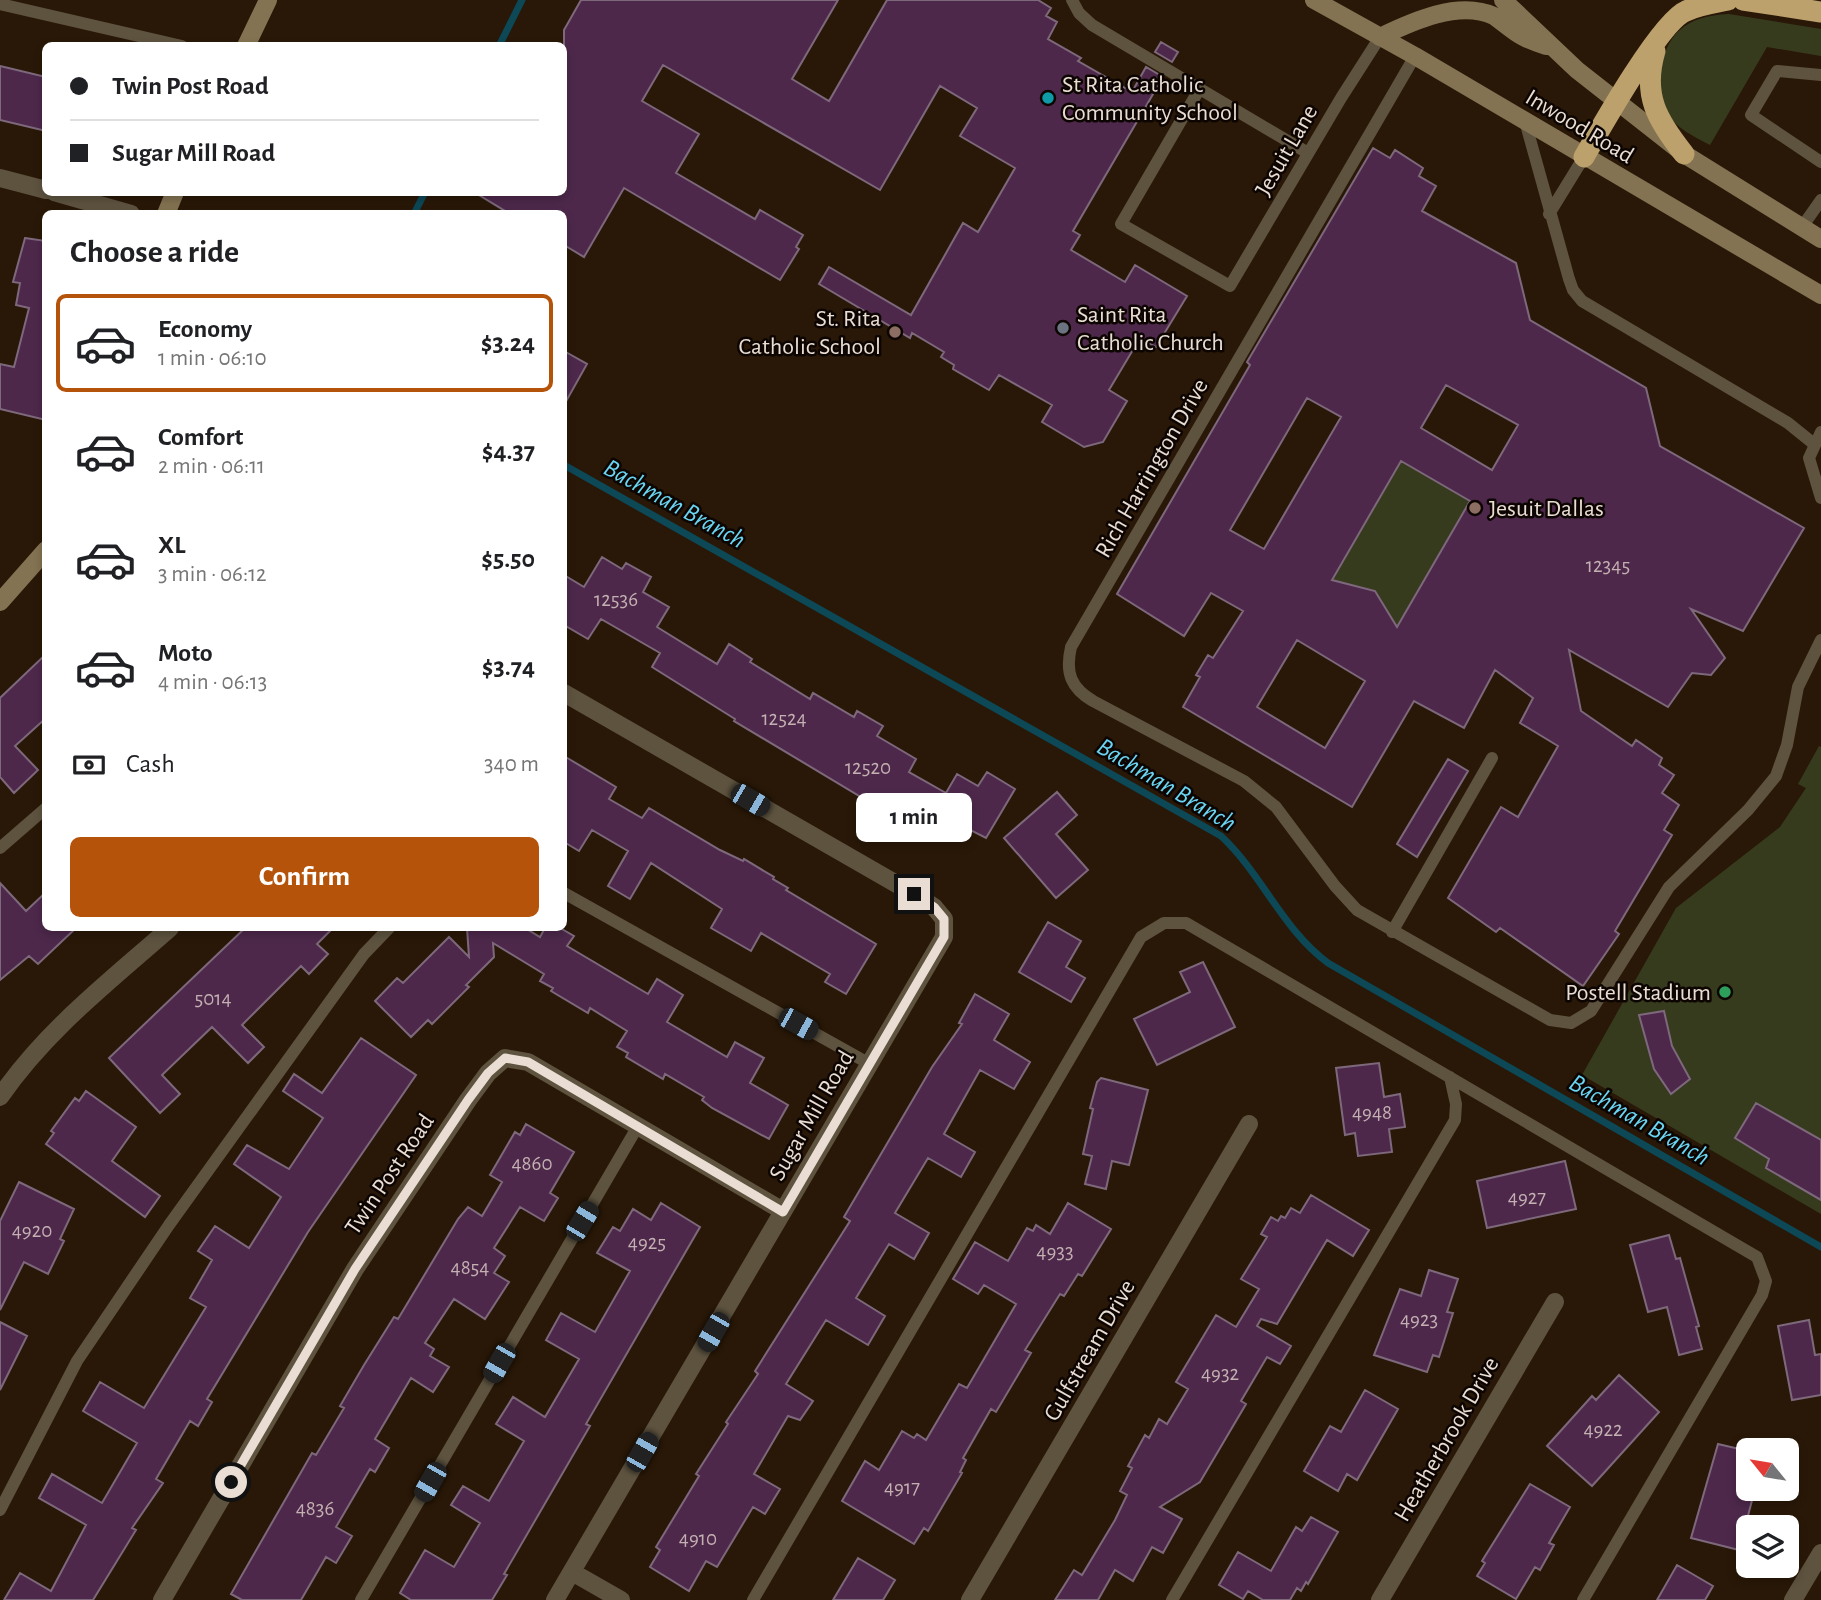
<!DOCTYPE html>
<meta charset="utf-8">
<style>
:root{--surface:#fff;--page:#f6f6f6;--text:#202124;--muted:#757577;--line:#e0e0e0;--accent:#b45309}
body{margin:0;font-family:"Alegreya Sans",sans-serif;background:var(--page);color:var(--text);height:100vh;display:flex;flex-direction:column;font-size:26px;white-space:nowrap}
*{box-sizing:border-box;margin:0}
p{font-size:23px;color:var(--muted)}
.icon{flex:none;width:38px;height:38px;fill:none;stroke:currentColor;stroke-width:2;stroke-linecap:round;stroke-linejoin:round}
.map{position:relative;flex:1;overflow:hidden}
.side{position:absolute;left:42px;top:210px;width:525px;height:721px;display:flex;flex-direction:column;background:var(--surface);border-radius:10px;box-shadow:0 4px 10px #0003}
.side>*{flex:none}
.banner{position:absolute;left:42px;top:42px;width:525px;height:154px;border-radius:10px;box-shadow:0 4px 10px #0003;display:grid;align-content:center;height:154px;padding:0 28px;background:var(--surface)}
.needle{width:46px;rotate:300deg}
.buttons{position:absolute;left:1736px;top:1438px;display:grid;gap:14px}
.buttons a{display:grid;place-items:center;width:63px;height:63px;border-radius:10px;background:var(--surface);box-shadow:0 4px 10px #0003;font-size:35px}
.end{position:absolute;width:32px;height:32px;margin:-16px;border:9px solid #eaddd3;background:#111;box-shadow:0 0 0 4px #111}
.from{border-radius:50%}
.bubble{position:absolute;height:49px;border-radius:10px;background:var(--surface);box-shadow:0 4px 10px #0003;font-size:23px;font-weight:600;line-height:49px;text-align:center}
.car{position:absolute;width:21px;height:42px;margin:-21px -10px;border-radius:9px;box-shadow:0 0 5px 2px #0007;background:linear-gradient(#222 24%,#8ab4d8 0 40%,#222 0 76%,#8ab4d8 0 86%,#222 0)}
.banner b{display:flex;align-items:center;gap:24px;height:66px;font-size:26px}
.banner b+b{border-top:2px solid var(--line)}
.banner i{width:18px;height:18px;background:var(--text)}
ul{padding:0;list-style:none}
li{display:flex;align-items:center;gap:21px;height:98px;margin:0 14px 10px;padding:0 14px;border:4px solid transparent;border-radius:10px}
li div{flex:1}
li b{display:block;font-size:26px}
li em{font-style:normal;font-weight:600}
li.current{border-color:var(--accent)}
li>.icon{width:63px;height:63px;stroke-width:1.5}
h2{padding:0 28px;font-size:32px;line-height:84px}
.pay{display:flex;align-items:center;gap:18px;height:77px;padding:0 28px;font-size:26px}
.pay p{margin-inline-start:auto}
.button{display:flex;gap:14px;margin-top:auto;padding:14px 28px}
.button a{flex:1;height:80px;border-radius:10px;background:var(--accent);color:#fff;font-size:28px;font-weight:600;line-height:80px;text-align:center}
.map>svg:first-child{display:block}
</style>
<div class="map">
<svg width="1821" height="1600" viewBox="0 0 1821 1600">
<rect width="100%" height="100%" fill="#291807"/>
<path fill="#373b1e" d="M 1729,14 L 1821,29 L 1821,56 L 1767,47 L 1710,145 C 1693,136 1677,129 1666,112 C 1659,100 1659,89 1660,76 C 1665,33 1686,16 1729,14 Z
M 1404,457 L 1472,497 L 1397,627 L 1377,612 L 1380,599 L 1375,591 L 1329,586 Z
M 1819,746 L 1821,747 L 1821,1214 L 1582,1075 L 1676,908 L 1780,827 L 1806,788 L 1798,784 Z"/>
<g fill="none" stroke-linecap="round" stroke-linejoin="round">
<path stroke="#0d4856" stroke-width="7" d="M 499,46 L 522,0
M 414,214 L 425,192
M 564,465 L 1221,836 C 1262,874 1282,929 1328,963 L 1821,1247"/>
</g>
<path fill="#4d284b" stroke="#7d687c" stroke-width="2" fill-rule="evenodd" d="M 581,0 L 838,0 L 792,79 L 829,101 L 887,0 L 1038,0 L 1051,8 L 1046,16 L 1057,22 L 1048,39 L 1081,58 L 1078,61 L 1132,92 L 1146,67 L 1163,77 L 1073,231 L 1080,235 L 1071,250 L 1125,282 L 1135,265 L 1187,296 L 1156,347 L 1140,338 L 1109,390 L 1127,401 L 1103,442 L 1084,447 L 1042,422 L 1052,405 L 999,375 L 989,390 L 953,369 L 954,365 L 941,357 L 944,352 L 912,333 L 910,338 L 819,284 L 829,267 L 911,315 L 963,223 L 978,232 L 1015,168 L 960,136 L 977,108 L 940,86 L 880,190 L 663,65 L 642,101 L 699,134 L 676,173 L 755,219 L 760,210 L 803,235 L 796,247 L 799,249 L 780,280 L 624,188 L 584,257 L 564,245 L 564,214 L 510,214 L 474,192 L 564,192 L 564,30 Z
M 1161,42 L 1178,52 L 1172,62 L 1155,52 Z
M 0,66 L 46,77 L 46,131 L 0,120 Z
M 1373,148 L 1390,158 L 1395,150 L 1423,168 L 1419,176 L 1436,186 L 1422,211 L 1516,263 L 1530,320 L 1646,388 L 1660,446 L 1804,528 L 1743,631 L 1691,609 L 1725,658 L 1711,675 L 1692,673 L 1668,707 L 1569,650 L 1581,711 L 1632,746 L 1636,740 L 1662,758 L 1659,765 L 1674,775 L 1662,793 L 1679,805 L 1664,830 L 1672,835 L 1615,931 L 1619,934 L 1583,986 L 1500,928 L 1496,932 L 1448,898 L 1501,807 L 1518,817 L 1558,746 L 1520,723 L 1533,698 L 1495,670 L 1464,728 L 1414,701 L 1352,807 L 1183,707 L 1200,677 L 1196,675 L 1208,655 L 1213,658 L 1243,611 L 1211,593 L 1184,636 L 1117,594 L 1250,365 L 1247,362 ZM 1446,385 L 1518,425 L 1492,470 L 1421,428 ZM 1307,398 L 1341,417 L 1264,549 L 1230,530 ZM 1401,461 L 1470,501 L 1397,627 L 1375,591 L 1332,580 ZM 1297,640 L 1365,681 L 1325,748 L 1257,707 Z
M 25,238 L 46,241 L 46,420 L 0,409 L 0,364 L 14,367 L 29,308 L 16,305 L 20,283 L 13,282 Z
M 564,351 L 587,364 L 564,405 Z
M 602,557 L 622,569 L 626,563 L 651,577 L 643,592 L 669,607 L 657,627 L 717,664 L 729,644 L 752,659 L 750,662 L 810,699 L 813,693 L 854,717 L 857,711 L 883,726 L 877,736 L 916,759 L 909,772 L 946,793 L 957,774 L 978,786 L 987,772 L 1015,789 L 986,838 L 941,815 L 931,834 L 888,808 L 886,812 L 734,721 L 735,719 L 652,667 L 660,653 L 601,619 L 588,639 L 564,625 L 564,575 L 584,587 Z
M 46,654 L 46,718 L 15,746 L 38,770 L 14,793 L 0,777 L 0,698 Z
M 564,756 L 616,787 L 609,799 L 642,818 L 649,808 L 720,850 L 743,861 L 744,859 L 774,877 L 773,879 L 788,888 L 786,890 L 876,944 L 846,994 L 825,982 L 830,974 L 761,933 L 751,951 L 711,928 L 722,909 L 651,863 L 630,899 L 608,886 L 628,851 L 592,830 L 579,851 L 564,842 Z
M 1448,759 L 1468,771 L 1417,857 L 1397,844 Z
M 1057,792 L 1077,815 L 1056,834 L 1088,870 L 1056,898 L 1004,838 Z
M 0,883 L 26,911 L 46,892 L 46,928 L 76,928 L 38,964 L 29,956 L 0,980 Z
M 1048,922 L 1081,941 L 1066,967 L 1085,978 L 1071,1002 L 1019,972 Z
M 245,928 L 333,928 L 317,944 L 328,954 L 309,974 L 301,966 L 242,1025 L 264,1047 L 248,1063 L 212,1027 L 162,1075 L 180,1094 L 160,1113 L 109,1058 Z
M 467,928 L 525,928 L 540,937 L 545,928 L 560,928 L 574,936 L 567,946 L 648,994 L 657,979 L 683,995 L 667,1022 L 727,1057 L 735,1042 L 764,1058 L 750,1083 L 788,1105 L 769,1139 L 712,1108 L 702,1100 L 704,1097 L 665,1074 L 663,1079 L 626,1057 L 628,1053 L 617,1047 L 627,1031 L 590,1008 L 588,1013 L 551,991 L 553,988 L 540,981 L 544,974 L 493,943 L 494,957 L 466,985 L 469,987 L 432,1024 L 428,1020 L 411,1037 L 375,1001 L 397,978 L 403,983 L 449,937 L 469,957 Z
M 1203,962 L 1235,1027 L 1157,1065 L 1134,1019 L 1190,992 L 1180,972 Z
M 975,994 L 1009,1014 L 994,1040 L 1030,1062 L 1014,1089 L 980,1070 L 944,1134 L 975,1152 L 961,1177 L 928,1158 L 895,1213 L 929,1233 L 914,1259 L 889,1244 L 856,1298 L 885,1316 L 868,1345 L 826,1320 L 786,1384 L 813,1401 L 800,1420 L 788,1416 L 754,1474 L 780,1489 L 765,1514 L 753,1507 L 717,1567 L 706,1561 L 689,1591 L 650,1567 L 660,1550 L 656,1547 L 699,1476 L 696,1474 L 728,1424 L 726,1422 L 758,1374 L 755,1371 L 850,1221 L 844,1217 L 932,1067 L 962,1024 L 959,1023 Z
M 1664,1011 L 1672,1046 L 1690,1079 L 1671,1094 L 1654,1069 L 1639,1015 Z
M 361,1038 L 416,1075 L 308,1232 L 207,1399 L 212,1402 L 198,1426 L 190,1421 L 156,1479 L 163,1483 L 132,1528 L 136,1530 L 93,1600 L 4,1600 L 20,1573 L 51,1591 L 86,1525 L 39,1498 L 52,1474 L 102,1503 L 137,1443 L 83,1411 L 100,1382 L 144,1408 L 206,1307 L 190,1298 L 212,1260 L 198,1251 L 215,1226 L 249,1248 L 281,1197 L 234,1164 L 247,1145 L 289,1169 L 323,1118 L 283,1091 L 294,1074 L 322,1093 Z
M 1379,1063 L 1384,1097 L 1400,1094 L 1405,1127 L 1389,1129 L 1392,1152 L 1358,1156 L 1355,1133 L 1345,1135 L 1336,1068 Z
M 1101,1078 L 1148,1090 L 1129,1165 L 1112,1161 L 1106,1189 L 1085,1184 L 1092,1156 L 1083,1154 L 1093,1109 L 1090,1108 L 1097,1082 Z
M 86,1091 L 136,1127 L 112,1161 L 160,1196 L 145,1217 L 46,1144 L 54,1133 L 51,1131 L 75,1098 L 79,1101 Z
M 1756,1103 L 1821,1140 L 1821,1200 L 1766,1168 L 1769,1159 L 1735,1138 Z
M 526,1124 L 574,1152 L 550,1193 L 558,1198 L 544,1221 L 520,1207 L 494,1248 L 505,1256 L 494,1273 L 509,1282 L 485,1319 L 454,1299 L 425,1343 L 434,1349 L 430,1356 L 449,1367 L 433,1392 L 411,1378 L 375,1439 L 389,1448 L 375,1472 L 370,1469 L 336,1527 L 352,1536 L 336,1563 L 326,1557 L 301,1600 L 242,1600 L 231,1594 L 312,1453 L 316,1455 L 344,1408 L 340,1406 L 364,1365 L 394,1317 L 398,1319 L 458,1219 L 468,1207 L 482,1216 L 502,1182 L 490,1175 L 515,1132 L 520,1135 Z
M 1565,1161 L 1576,1209 L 1487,1228 L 1477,1181 Z
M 19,1182 L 74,1209 L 60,1239 L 64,1241 L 48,1274 L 24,1262 L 0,1310 L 0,1221 Z
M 1311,1195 L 1369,1230 L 1353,1256 L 1327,1240 L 1277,1324 L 1261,1319 L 1257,1326 L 1291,1346 L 1280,1364 L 1267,1357 L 1241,1401 L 1246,1404 L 1200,1482 L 1160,1507 L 1182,1519 L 1163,1553 L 1152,1547 L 1133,1581 L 1115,1570 L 1098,1600 L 1055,1600 L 1074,1570 L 1082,1575 L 1115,1520 L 1127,1495 L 1120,1491 L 1132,1468 L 1128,1466 L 1145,1435 L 1149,1438 L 1159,1419 L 1167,1424 L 1188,1389 L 1176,1382 L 1216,1315 L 1236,1327 L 1259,1289 L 1241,1279 L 1267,1237 L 1261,1234 L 1271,1217 L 1278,1221 L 1281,1216 L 1285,1218 L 1291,1208 L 1300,1213 Z
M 661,1203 L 700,1227 L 586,1424 L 590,1426 L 504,1574 L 507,1575 L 492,1600 L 411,1600 L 400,1593 L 425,1550 L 454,1567 L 480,1523 L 451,1505 L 463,1486 L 489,1501 L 524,1441 L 496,1424 L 513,1397 L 545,1417 L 579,1359 L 546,1340 L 561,1313 L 595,1332 L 630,1271 L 597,1253 L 613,1227 L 620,1231 L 633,1209 L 651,1220 Z
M 1068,1203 L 1111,1229 L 1082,1276 L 1078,1274 L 1064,1296 L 1060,1294 L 1025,1350 L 1031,1353 L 996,1412 L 991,1409 L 963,1458 L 966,1460 L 960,1472 L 962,1473 L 928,1531 L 924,1528 L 914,1544 L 842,1501 L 865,1461 L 879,1470 L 902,1431 L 914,1438 L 917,1434 L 926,1440 L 959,1384 L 967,1388 L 1016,1304 L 984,1285 L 978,1294 L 953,1279 L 975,1242 L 1008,1261 L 1027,1228 L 1033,1231 L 1036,1225 L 1050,1234 Z
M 1669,1235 L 1676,1259 L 1680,1258 L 1699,1326 L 1696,1327 L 1702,1349 L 1679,1355 L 1667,1307 L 1648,1312 L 1630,1245 Z
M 1429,1270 L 1458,1279 L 1447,1312 L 1453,1313 L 1439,1357 L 1433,1355 L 1427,1372 L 1374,1355 L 1400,1289 L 1421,1296 Z
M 1809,1320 L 1815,1355 L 1821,1354 L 1821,1395 L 1792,1400 L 1778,1326 Z
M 0,1322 L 27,1336 L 0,1390 Z
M 1619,1375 L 1659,1412 L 1592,1486 L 1547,1446 L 1592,1396 L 1596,1400 Z
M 1365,1390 L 1398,1409 L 1357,1480 L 1347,1474 L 1338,1491 L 1304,1471 L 1330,1426 L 1341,1432 Z
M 1718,1444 L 1748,1451 L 1748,1489 L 1755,1489 L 1739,1550 L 1691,1538 Z
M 1530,1484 L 1570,1507 L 1549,1543 L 1554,1545 L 1540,1570 L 1535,1567 L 1516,1599 L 1477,1576 L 1485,1563 L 1482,1561 Z
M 1311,1517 L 1338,1532 L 1308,1584 L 1306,1582 L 1301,1591 L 1297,1588 L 1290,1600 L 1263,1600 L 1248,1591 L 1243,1599 L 1219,1585 L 1238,1552 L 1271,1571 L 1296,1527 L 1302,1531 Z
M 858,1558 L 895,1580 L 883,1600 L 833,1600 Z
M 1677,1565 L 1713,1586 L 1705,1600 L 1657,1600 Z"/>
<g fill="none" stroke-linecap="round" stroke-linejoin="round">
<path stroke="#5e533f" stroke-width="12" d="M 1072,0 L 1079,13 L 1092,25 L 1308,153
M 0,4 L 182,46
M 1415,56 L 1071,647 C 1065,673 1071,688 1093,701 L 1244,781 L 1276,807 L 1335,886 L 1357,910 L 1550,1020 L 1571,1023 L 1591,1011 L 1669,887 L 1748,810 L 1776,776 L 1787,745 L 1798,687 L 1821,640
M 1821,75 L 1777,71 L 1751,115 L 1821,162
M 1200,88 L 1121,224 L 1230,286 L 1341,98 L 1380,37
M 1525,121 L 1569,279 L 1573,290 L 1582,301 L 1788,423 L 1814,444
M 1549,214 L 1584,157
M 1802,227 L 1821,200
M 1821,432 L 1809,458 L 1821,498
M 0,848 L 46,808
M 564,893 L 868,1063
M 1392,932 L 1492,758
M 0,1510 L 77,1361 L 169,1225 L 364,954 L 389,928
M 361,1600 L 638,1126
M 753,1600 L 1141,937 L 1164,923 L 1186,923 L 1757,1257 L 1766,1281 L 1762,1295 L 1583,1600
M 1172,1600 L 1455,1120 L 1456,1104 L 1450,1077"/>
<path stroke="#5e533f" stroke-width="18" d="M 0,178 L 46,190
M 54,192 L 131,214
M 0,1097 C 46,1030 110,981 170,928
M 572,1572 L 621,1600
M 162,1600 L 355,1269 L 468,1100 L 488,1073 L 505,1058 L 528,1062 L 783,1211
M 555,1600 L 944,937 L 944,919 L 934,907 L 914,894 L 564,693
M 970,1600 L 1249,1124
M 1380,1600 L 1555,1302
M 1793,1600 L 1821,1553"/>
<path stroke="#847352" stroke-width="18" d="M 1314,0 L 1415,56 L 1821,295
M 1503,0 L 1577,70 L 1684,154 L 1821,239
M 1380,37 C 1413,21 1459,0 1494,16 C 1517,33 1518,37 1546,46
M 246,46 L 268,0
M 166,214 L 175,192
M 0,602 L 46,550"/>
<path stroke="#bca16c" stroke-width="21" d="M 1743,0 L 1821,12
M 1655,51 C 1642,95 1657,120 1684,154
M 1584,157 C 1600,129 1661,21 1686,11 C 1698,5 1714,3 1728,0"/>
</g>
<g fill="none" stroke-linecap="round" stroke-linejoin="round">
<path stroke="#eaddd3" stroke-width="9" d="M 231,1482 L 355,1269 L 468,1100 L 488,1073 L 505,1058 L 528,1062 L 783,1212 L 944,937 L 944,919 L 934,907 L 914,894"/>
</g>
<circle fill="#0f9aa8" stroke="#0c0502" stroke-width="2.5" cx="1048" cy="98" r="7"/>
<circle fill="#6b7280" stroke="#0c0502" stroke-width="2.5" cx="1063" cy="328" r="7"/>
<g fill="#8d6e63" stroke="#0c0502" stroke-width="2.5">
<circle cx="895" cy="332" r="7"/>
<circle cx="1475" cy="508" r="7"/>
</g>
<circle fill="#2e9e5b" stroke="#0c0502" stroke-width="2.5" cx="1725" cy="992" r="7"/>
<g text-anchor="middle" stroke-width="5" stroke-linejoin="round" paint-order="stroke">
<g font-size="21" fill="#c3b0b1">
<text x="1608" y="572">12345</text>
<text x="616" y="606">12536</text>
<text x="784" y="725">12524</text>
<text x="868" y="774">12520</text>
<text x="213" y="1005">5014</text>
<text x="1372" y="1119">4948</text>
<text x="532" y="1170">4860</text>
<text x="1527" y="1204">4927</text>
<text x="32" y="1237">4920</text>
<text x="647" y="1249">4925</text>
<text x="1055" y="1258">4933</text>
<text x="470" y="1274">4854</text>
<text x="1419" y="1326">4923</text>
<text x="1220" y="1380">4932</text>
<text x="1603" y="1436">4922</text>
<text x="902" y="1494">4917</text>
<text x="315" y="1515">4836</text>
<text x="698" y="1545">4910</text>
</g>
<g font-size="24" fill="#eaddd3" stroke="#0c0502" text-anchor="start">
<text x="1062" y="92">St Rita Catholic<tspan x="1062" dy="28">Community School</tspan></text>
<text x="1077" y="322">Saint Rita<tspan x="1077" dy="28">Catholic Church</tspan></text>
<text x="881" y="326" text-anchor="end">St. Rita<tspan x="881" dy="28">Catholic School</tspan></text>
<text x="1489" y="516">Jesuit Dallas</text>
<text x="1711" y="1000" text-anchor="end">Postell Stadium</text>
</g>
<g font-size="24" fill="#eaddd3" stroke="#0c0502">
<text transform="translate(1580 126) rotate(31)" y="8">Inwood Road</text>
<text transform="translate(1286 150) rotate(-60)" y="8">Jesuit Lane</text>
<text transform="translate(1151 468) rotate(-60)" y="8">Rich Harrington Drive</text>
<text transform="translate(811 1115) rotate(-60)" y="8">Sugar Mill Road</text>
<text transform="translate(389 1174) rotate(-56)" y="8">Twin Post Road</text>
<text transform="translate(1089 1350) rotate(-60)" y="8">Gulfstream Drive</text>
<text transform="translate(1446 1439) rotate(-60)" y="8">Heatherbrook Drive</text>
</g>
<g font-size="26" font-style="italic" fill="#6ad5f3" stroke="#0c0502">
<text transform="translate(675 503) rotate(29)" y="9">Bachman Branch</text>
<text transform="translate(1167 784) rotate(31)" y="9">Bachman Branch</text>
<text transform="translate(1640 1119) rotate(30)" y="9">Bachman Branch</text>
</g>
</g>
</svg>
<div class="buttons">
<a><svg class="needle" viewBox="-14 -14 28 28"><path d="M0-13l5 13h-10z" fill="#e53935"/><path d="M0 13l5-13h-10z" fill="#757577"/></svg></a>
<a><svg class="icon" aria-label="layers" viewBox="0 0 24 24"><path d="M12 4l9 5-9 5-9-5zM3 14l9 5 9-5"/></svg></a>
</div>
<i class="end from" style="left:231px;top:1482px"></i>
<i class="end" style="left:914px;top:894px"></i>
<div class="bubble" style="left:856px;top:793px;width:116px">1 min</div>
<i class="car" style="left:750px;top:800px;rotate:120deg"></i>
<i class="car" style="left:798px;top:1024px;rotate:119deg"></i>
<i class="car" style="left:582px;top:1221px;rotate:31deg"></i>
<i class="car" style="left:713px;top:1332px;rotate:210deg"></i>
<i class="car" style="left:499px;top:1363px;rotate:210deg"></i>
<i class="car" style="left:642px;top:1452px;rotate:30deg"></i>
<i class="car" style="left:430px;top:1482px;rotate:210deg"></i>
<div class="banner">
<b><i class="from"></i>Twin Post Road</b>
<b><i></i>Sugar Mill Road</b>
</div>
<section class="side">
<h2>Choose a ride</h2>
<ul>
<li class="current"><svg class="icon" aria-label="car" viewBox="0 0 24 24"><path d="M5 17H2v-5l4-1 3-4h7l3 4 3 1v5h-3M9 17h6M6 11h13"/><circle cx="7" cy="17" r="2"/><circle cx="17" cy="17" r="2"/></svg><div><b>Economy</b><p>1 min · 06:10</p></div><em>$3.24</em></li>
<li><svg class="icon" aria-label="car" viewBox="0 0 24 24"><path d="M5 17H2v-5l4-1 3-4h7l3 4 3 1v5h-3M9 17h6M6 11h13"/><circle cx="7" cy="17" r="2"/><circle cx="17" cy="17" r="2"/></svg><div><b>Comfort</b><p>2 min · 06:11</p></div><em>$4.37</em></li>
<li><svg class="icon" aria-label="car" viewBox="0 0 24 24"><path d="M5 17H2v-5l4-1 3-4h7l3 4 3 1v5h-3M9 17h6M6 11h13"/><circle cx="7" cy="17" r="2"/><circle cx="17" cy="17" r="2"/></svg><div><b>XL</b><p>3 min · 06:12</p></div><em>$5.50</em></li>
<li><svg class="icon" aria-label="car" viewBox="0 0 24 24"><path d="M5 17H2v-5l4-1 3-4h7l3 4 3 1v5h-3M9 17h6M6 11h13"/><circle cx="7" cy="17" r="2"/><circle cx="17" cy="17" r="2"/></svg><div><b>Moto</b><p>4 min · 06:13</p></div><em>$3.74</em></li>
</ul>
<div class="pay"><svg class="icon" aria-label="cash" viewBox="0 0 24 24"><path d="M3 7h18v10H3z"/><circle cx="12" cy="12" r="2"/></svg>Cash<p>340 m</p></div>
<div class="button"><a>Confirm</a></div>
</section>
</div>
